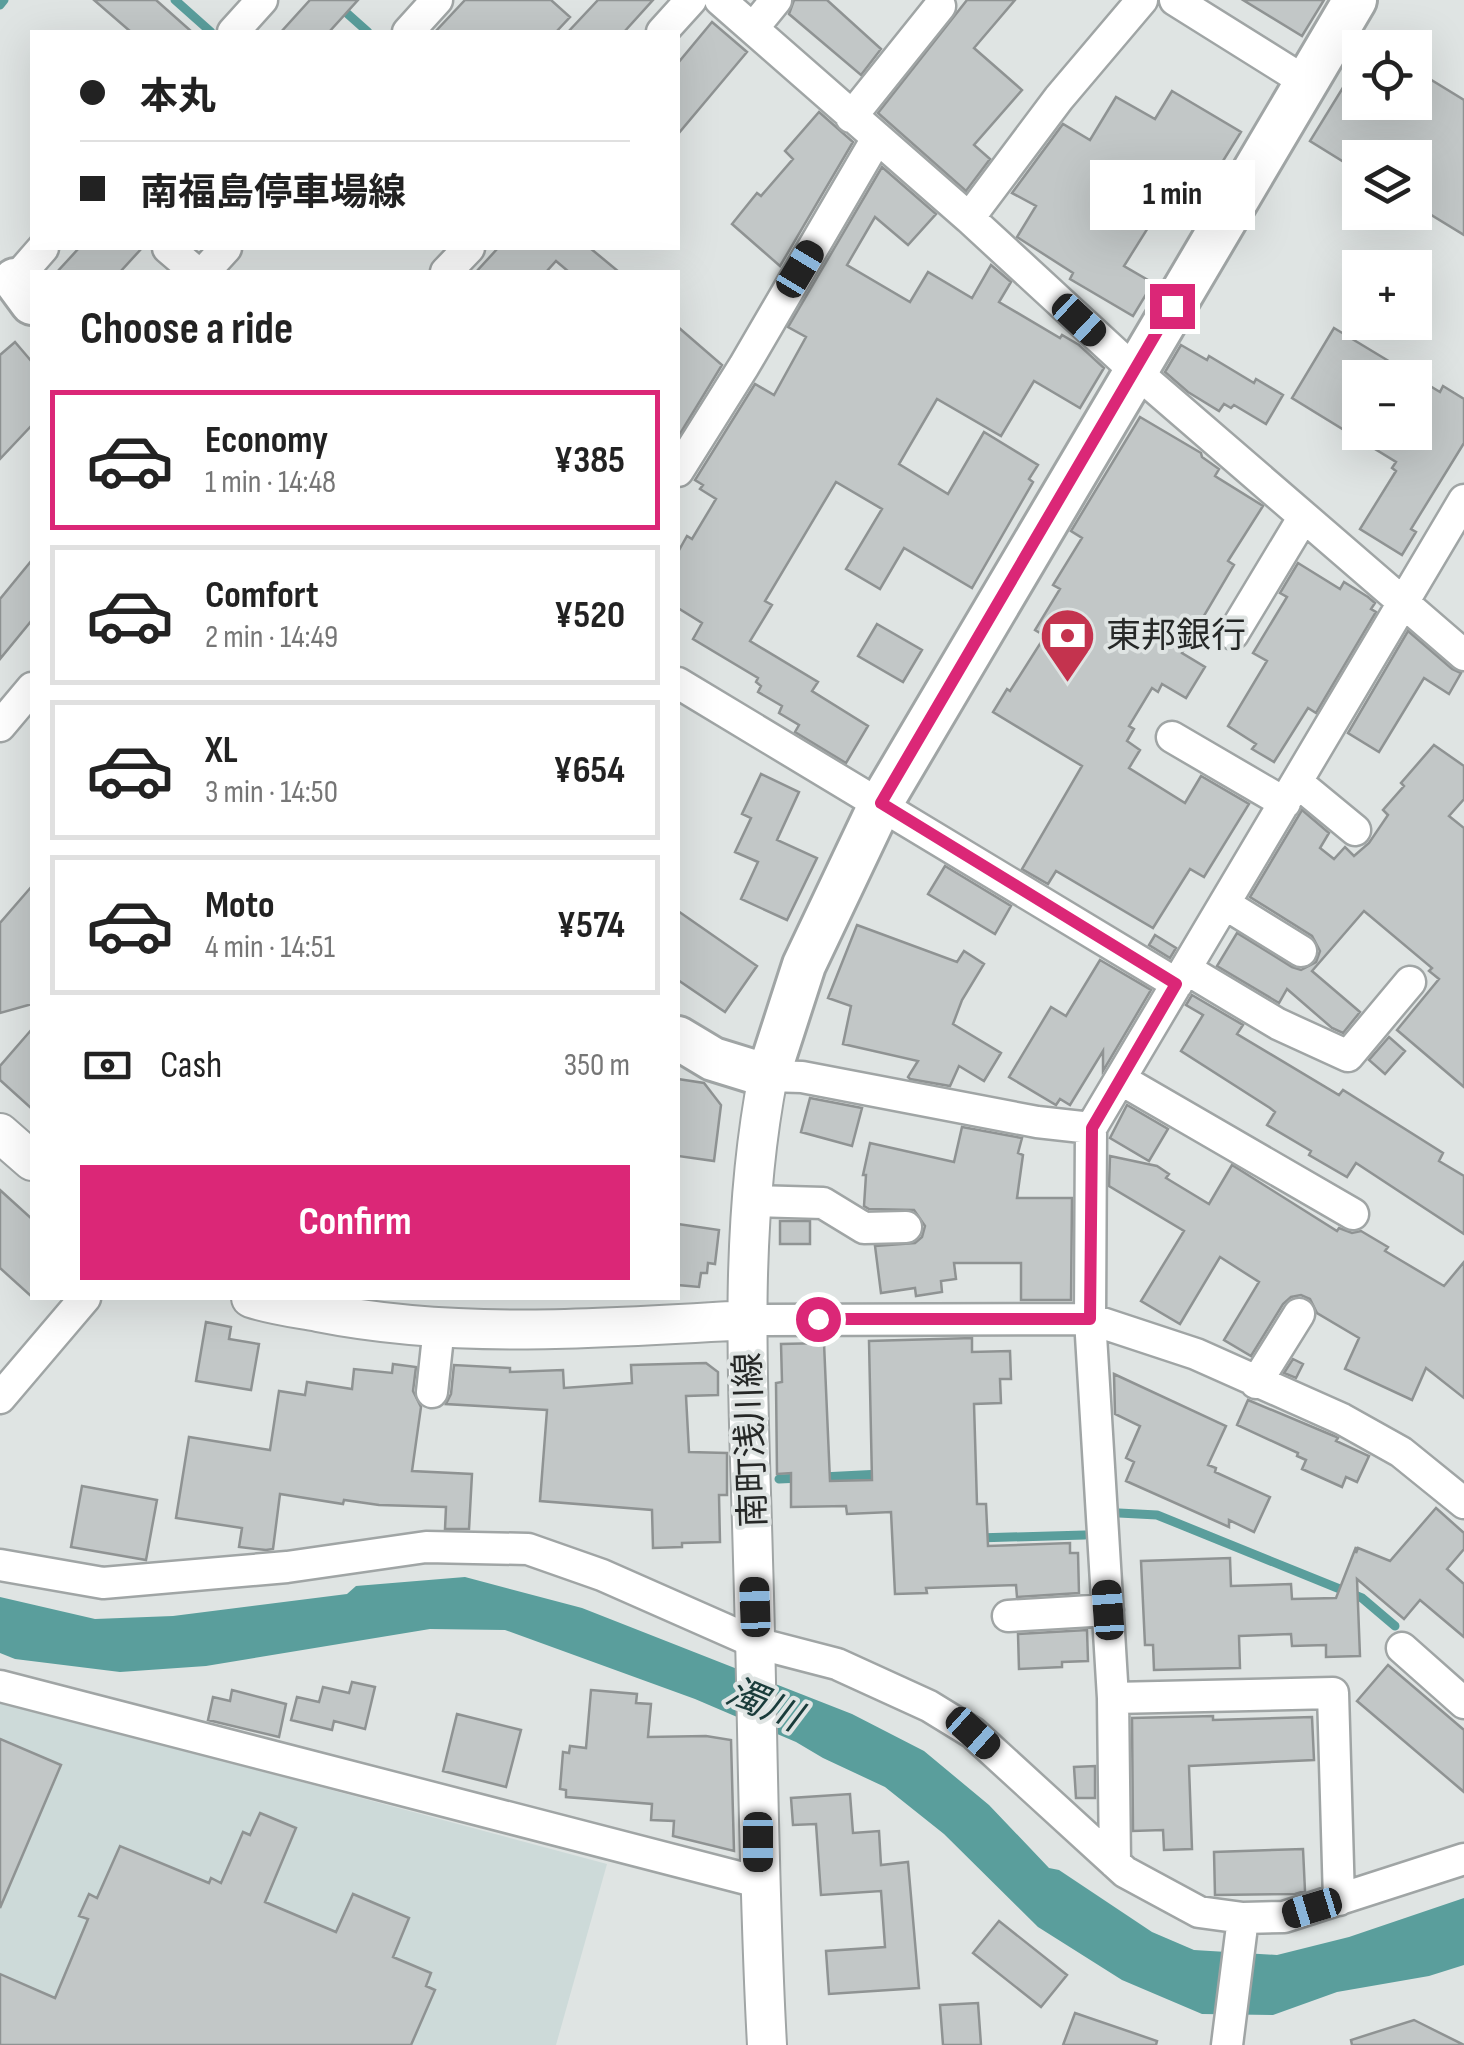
<!DOCTYPE html>
<meta charset="utf-8">
<style>
:root{--surface:#fff;--page:#f2f2f2;--text:#222;--muted:#767676;--line:#e0e0e0;--accent:#db2777}
body{margin:0;font-family:"Sofia Sans Condensed","Noto Sans JP",sans-serif;background:var(--page);color:var(--text);height:100vh;display:flex;flex-direction:column;font-size:38px;white-space:nowrap}
*{box-sizing:border-box;margin:0}
p{font-size:32px;color:var(--muted)}
.icon{flex:none;width:55px;height:55px;fill:none;stroke:currentColor;stroke-width:2;stroke-linecap:round;stroke-linejoin:round}
.map{position:relative;flex:1;overflow:hidden}
.sheet{position:absolute;left:30px;top:270px;width:650px;height:1030px;display:flex;flex-direction:column;background:var(--surface);border-radius:0px;box-shadow:0 10px 40px #0002}
.sheet>*{flex:none}
.banner{position:absolute;left:30px;top:30px;width:650px;height:220px;border-radius:0px;box-shadow:0 10px 40px #0002;display:grid;align-content:center;height:220px;padding:0 50px;background:var(--surface)}
.tools{position:absolute;left:1342px;top:30px;display:grid;gap:20px}
.tools a{display:grid;place-items:center;width:90px;height:90px;border-radius:0px;background:var(--surface);box-shadow:0 10px 40px #0002;font-size:50px}
.end{position:absolute;width:45px;height:45px;margin:-22px;border:12px solid #db2777;background:#fff;box-shadow:0 0 0 5px #fff}
.from{border-radius:50%}
.bubble{position:absolute;height:70px;border-radius:0px;background:var(--surface);box-shadow:0 10px 40px #0002;font-size:32px;font-weight:700;line-height:70px;text-align:center}
.car{position:absolute;width:30px;height:60px;margin:-30px -15px;border-radius:12px;box-shadow:0 0 8px 2px #0007;background:linear-gradient(#222 24%,#8ab4d8 0 40%,#222 0 76%,#8ab4d8 0 86%,#222 0)}
.banner b{display:flex;align-items:center;gap:35px;height:95px;font-size:38px}
.banner b+b{border-top:2px solid var(--line)}
.banner i{width:25px;height:25px;background:var(--text)}
ul{padding:0;list-style:none}
li{display:flex;align-items:center;gap:30px;height:140px;margin:0 20px 15px;padding:0 30px;border:5px solid var(--line);border-radius:0px}
li div{flex:1}
li b{display:block;font-size:38px}
li em{font-style:normal;font-weight:700}
li.active{border-color:var(--accent)}
li>.icon{width:90px;height:90px;stroke-width:1.5}
h2{padding:0 50px;font-size:45px;line-height:120px}
.pay{display:flex;align-items:center;gap:25px;height:110px;padding:0 50px;font-size:38px}
.pay p{margin-inline-start:auto}
.button{display:flex;gap:20px;margin-top:auto;padding:20px 50px}
.button a{flex:1;height:115px;border-radius:0px;background:var(--accent);color:#fff;font-size:40px;font-weight:700;line-height:115px;text-align:center}
.map>svg:first-child{display:block}
</style>
<div class="map">
<svg width="1464" height="2045" viewBox="0 0 1464 2045">
<rect width="100%" height="100%" fill="#dfe4e3"/>
<path fill="#cddad9" d="M 0,1701 L 607,1864 L 556,2045 L 0,2045 Z"/>
<path fill="#5a9e9c" d="M 465,1577 L 582,1608 L 852,1714 L 924,1751 L 989,1805 L 1049,1868 L 1059,1870 L 1152,1932 L 1194,1950 L 1277,1955 L 1349,1937 L 1464,1898 L 1464,1965 L 1429,1976 L 1337,1992 L 1273,2015 L 1202,2014 L 1122,1980 L 1038,1927 L 944,1834 L 885,1787 L 823,1758 L 796,1742 L 695,1699 L 505,1630 L 430,1629 L 206,1666 L 120,1672 L 15,1659 L 0,1653 L 0,1597 L 95,1619 L 173,1616 L 347,1594 L 356,1586 Z"/>
<g fill="none" stroke-linecap="round" stroke-linejoin="round">
<path stroke="#5a9e9c" stroke-width="9" d="M 175,0 L 211,32
M 332,0 L 368,32
M 0,5 L 4,0
M 822,1477 L 881,1474
M 779,1479 L 801,1478
M 1119,1513 L 1157,1515 L 1362,1598 L 1395,1626
M 977,1538 L 1085,1535"/>
</g>
<path fill="#c2c7c7" stroke="#8f9393" stroke-width="2.5" fill-rule="evenodd" d="M 94,0 L 156,0 L 192,32 L 131,32 Z
M 310,0 L 358,0 L 329,32 L 281,32 Z
M 465,0 L 551,0 L 570,17 L 556,32 L 435,32 Z
M 598,0 L 653,0 L 624,32 L 568,32 Z
M 794,0 L 827,0 L 881,49 L 861,75 L 789,14 Z
M 967,0 L 1015,0 L 974,48 L 1022,90 L 974,145 L 990,159 L 966,191 L 878,113 Z
M 1243,0 L 1324,0 L 1302,36 Z
M 712,22 L 747,52 L 678,134 L 678,63 Z
M 1360,60 L 1360,102 L 1415,102 L 1415,70 L 1464,100 L 1464,235 L 1415,205 L 1415,158 L 1360,158 L 1360,172 L 1310,141 Z
M 1172,91 L 1241,132 L 1200,198 L 1176,183 L 1124,266 L 1153,283 L 1133,316 L 1070,279 L 1073,273 L 1017,237 L 1036,206 L 1012,193 L 1063,124 L 1090,140 L 1116,97 L 1155,119 Z
M 819,112 L 853,142 L 780,266 L 732,224 L 757,193 L 761,196 L 793,159 L 785,151 Z
M 882,167 L 936,214 L 908,245 L 875,217 L 847,265 L 910,302 L 928,272 L 972,298 L 991,265 L 1011,282 L 999,302 L 1060,338 L 1062,335 L 1079,345 L 1104,368 L 1080,408 L 1034,381 L 1001,436 L 937,399 L 899,464 L 948,494 L 984,432 L 1038,465 L 1029,479 L 1033,482 L 972,588 L 904,548 L 880,589 L 846,569 L 882,509 L 836,482 L 765,601 L 772,605 L 750,641 L 818,682 L 812,691 L 868,726 L 846,763 L 795,732 L 799,725 L 779,713 L 782,706 L 758,692 L 761,686 L 756,682 L 758,678 L 693,639 L 702,623 L 678,608 L 678,552 L 687,536 L 692,539 L 716,499 L 700,489 L 703,485 L 695,480 L 755,384 L 774,395 L 806,337 L 788,327 Z
M 79,248 L 142,248 L 120,272 L 57,272 Z
M 498,248 L 590,248 L 619,272 L 569,272 L 556,261 L 546,272 L 476,272 Z
M 678,327 L 722,365 L 678,437 Z
M 1334,328 L 1440,392 L 1443,386 L 1464,399 L 1464,443 L 1411,529 L 1416,532 L 1402,555 L 1360,529 L 1396,471 L 1392,468 L 1396,462 L 1292,398 ZM 1360,378 L 1415,378 L 1415,432 L 1360,432 Z
M 15,342 L 32,362 L 32,425 L 0,459 L 0,355 Z
M 1181,345 L 1207,360 L 1209,356 L 1254,383 L 1256,379 L 1283,395 L 1266,424 L 1234,405 L 1231,408 L 1224,404 L 1219,411 L 1188,392 L 1165,372 Z
M 1140,417 L 1201,453 L 1202,457 L 1219,469 L 1215,476 L 1263,506 L 1228,561 L 1234,565 L 1182,653 L 1205,667 L 1186,698 L 1162,684 L 1158,692 L 1152,688 L 1129,726 L 1134,729 L 1127,741 L 1140,750 L 1129,768 L 1185,803 L 1201,776 L 1249,804 L 1204,877 L 1190,869 L 1153,928 L 1056,871 L 1048,884 L 1022,869 L 1082,766 L 993,712 L 1007,689 L 1010,691 L 1045,636 L 1035,630 L 1060,589 L 1053,585 L 1082,538 L 1071,531 Z
M 32,560 L 32,620 L 0,659 L 0,599 Z
M 1298,563 L 1340,589 L 1344,582 L 1368,597 L 1375,603 L 1371,609 L 1376,612 L 1316,713 L 1308,708 L 1274,762 L 1252,749 L 1256,744 L 1228,726 L 1267,661 L 1253,653 L 1287,597 L 1280,593 Z
M 877,624 L 922,650 L 903,682 L 858,656 Z
M 1408,631 L 1452,669 L 1461,673 L 1449,694 L 1424,678 L 1379,752 L 1348,733 Z
M 1434,745 L 1464,766 L 1464,799 L 1449,816 L 1464,828 L 1464,1087 L 1397,1030 L 1439,979 L 1429,971 L 1432,968 L 1364,911 L 1312,971 L 1360,1012 L 1343,1033 L 1332,1028 L 1287,989 L 1279,1003 L 1217,966 L 1237,933 L 1292,967 L 1301,970 L 1316,962 L 1320,951 L 1312,936 L 1250,897 L 1302,810 L 1329,833 L 1320,848 L 1334,859 L 1345,847 L 1354,856 L 1369,843 L 1388,815 L 1383,810 L 1404,786 L 1401,783 Z
M 761,774 L 799,792 L 777,840 L 817,858 L 787,920 L 741,899 L 758,862 L 735,852 L 751,818 L 742,814 Z
M 945,866 L 1011,906 L 995,934 L 928,894 Z
M 32,886 L 32,1004 L 0,1013 L 0,923 Z
M 678,911 L 757,966 L 725,1012 L 678,980 Z
M 857,925 L 957,962 L 964,951 L 984,964 L 962,1000 L 953,1024 L 1001,1053 L 984,1081 L 959,1066 L 950,1086 L 910,1079 L 908,1077 L 918,1061 L 843,1044 L 851,1006 L 828,998 Z
M 1155,935 L 1176,948 L 1170,958 L 1149,945 Z
M 1100,960 L 1151,990 L 1103,1071 L 1103,1051 L 1070,1105 L 1060,1099 L 1056,1105 L 1009,1077 L 1051,1007 L 1066,1016 Z
M 1192,995 L 1243,1025 L 1237,1034 L 1339,1095 L 1343,1090 L 1443,1153 L 1439,1161 L 1464,1176 L 1464,1234 L 1356,1163 L 1347,1177 L 1309,1155 L 1311,1151 L 1267,1125 L 1275,1112 L 1270,1108 L 1181,1051 L 1203,1015 L 1186,1005 Z
M 32,1029 L 32,1109 L 0,1080 L 0,1066 Z
M 1389,1037 L 1405,1051 L 1385,1074 L 1369,1060 Z
M 678,1079 L 704,1083 L 721,1105 L 714,1161 L 678,1156 Z
M 810,1098 L 862,1108 L 852,1146 L 801,1132 Z
M 1127,1105 L 1168,1129 L 1149,1161 L 1110,1138 Z
M 962,1127 L 1022,1138 L 1018,1153 L 1023,1155 L 1017,1198 L 1072,1198 L 1071,1300 L 1021,1300 L 1021,1263 L 954,1263 L 956,1279 L 941,1281 L 942,1292 L 916,1296 L 915,1288 L 881,1293 L 875,1246 L 915,1243 L 922,1237 L 925,1226 L 914,1210 L 869,1209 L 864,1206 L 866,1175 L 863,1175 L 870,1143 L 954,1162 Z
M 1110,1156 L 1157,1166 L 1169,1174 L 1166,1178 L 1209,1204 L 1232,1165 L 1337,1231 L 1339,1228 L 1352,1233 L 1361,1231 L 1388,1247 L 1385,1251 L 1444,1286 L 1464,1262 L 1464,1398 L 1426,1368 L 1412,1400 L 1345,1369 L 1359,1338 L 1317,1313 L 1310,1299 L 1301,1295 L 1291,1297 L 1283,1304 L 1251,1356 L 1224,1340 L 1259,1282 L 1220,1257 L 1180,1324 L 1141,1301 L 1184,1231 L 1109,1186 Z
M 0,1190 L 32,1219 L 32,1297 L 0,1268 Z
M 780,1221 L 810,1221 L 810,1244 L 780,1244 Z
M 678,1224 L 719,1230 L 715,1264 L 708,1263 L 707,1273 L 701,1273 L 699,1287 L 678,1285 Z
M 206,1322 L 231,1327 L 229,1339 L 259,1344 L 251,1390 L 196,1381 Z
M 972,1338 L 972,1352 L 1010,1351 L 1011,1379 L 1000,1379 L 1001,1403 L 974,1404 L 977,1504 L 986,1504 L 988,1546 L 1070,1543 L 1070,1553 L 1078,1553 L 1079,1593 L 1017,1597 L 1016,1585 L 926,1588 L 927,1593 L 895,1594 L 891,1512 L 847,1514 L 846,1506 L 791,1507 L 791,1473 L 777,1474 L 776,1383 L 782,1382 L 781,1344 L 824,1343 L 830,1481 L 872,1480 L 869,1341 Z
M 1293,1359 L 1303,1364 L 1296,1378 L 1284,1373 Z
M 706,1363 L 718,1372 L 718,1395 L 686,1396 L 689,1452 L 727,1453 L 727,1495 L 719,1495 L 720,1542 L 682,1543 L 682,1547 L 653,1548 L 652,1510 L 540,1501 L 547,1410 L 446,1404 L 451,1394 L 454,1365 L 510,1368 L 510,1372 L 563,1370 L 564,1388 L 632,1383 L 631,1365 Z
M 393,1364 L 416,1367 L 413,1391 L 421,1407 L 412,1471 L 472,1474 L 469,1529 L 445,1529 L 446,1507 L 379,1505 L 344,1500 L 343,1504 L 280,1494 L 273,1549 L 266,1550 L 239,1547 L 242,1528 L 176,1518 L 189,1437 L 270,1450 L 279,1391 L 305,1395 L 307,1382 L 352,1389 L 354,1369 L 392,1373 Z
M 1114,1374 L 1226,1426 L 1208,1465 L 1216,1468 L 1215,1472 L 1270,1497 L 1254,1532 L 1229,1520 L 1229,1527 L 1126,1481 L 1134,1462 L 1126,1458 L 1140,1426 L 1115,1414 Z
M 1248,1400 L 1334,1436 L 1338,1438 L 1336,1441 L 1369,1456 L 1357,1482 L 1346,1477 L 1342,1487 L 1302,1469 L 1306,1460 L 1297,1456 L 1298,1453 L 1237,1425 Z
M 82,1486 L 157,1500 L 146,1560 L 71,1547 Z
M 1436,1508 L 1464,1533 L 1464,1549 L 1447,1569 L 1464,1584 L 1464,1637 L 1420,1600 L 1404,1619 L 1357,1579 L 1360,1656 L 1326,1657 L 1326,1645 L 1292,1646 L 1291,1634 L 1239,1636 L 1240,1668 L 1154,1670 L 1153,1645 L 1145,1645 L 1141,1561 L 1230,1558 L 1231,1586 L 1291,1584 L 1292,1599 L 1336,1598 L 1356,1547 L 1356,1553 L 1358,1548 L 1390,1561 Z
M 1087,1630 L 1088,1661 L 1062,1662 L 1062,1667 L 1019,1669 L 1018,1634 Z
M 1388,1665 L 1464,1730 L 1464,1792 L 1357,1701 Z
M 352,1682 L 375,1687 L 365,1729 L 334,1721 L 332,1730 L 291,1720 L 297,1697 L 319,1702 L 323,1687 L 349,1693 Z
M 232,1690 L 286,1704 L 279,1737 L 208,1720 L 213,1697 L 230,1701 Z
M 591,1690 L 637,1694 L 636,1703 L 651,1704 L 648,1737 L 706,1736 L 731,1740 L 734,1851 L 673,1836 L 674,1821 L 651,1820 L 652,1804 L 566,1797 L 566,1790 L 560,1789 L 563,1752 L 569,1753 L 570,1746 L 586,1748 Z
M 457,1714 L 521,1730 L 506,1787 L 443,1771 Z
M 1213,1716 L 1213,1720 L 1312,1717 L 1314,1760 L 1189,1766 L 1192,1849 L 1164,1850 L 1163,1830 L 1133,1831 L 1132,1718 Z
M 0,1739 L 61,1765 L 0,1908 Z
M 1095,1766 L 1095,1798 L 1076,1798 L 1074,1767 Z
M 850,1794 L 853,1833 L 879,1831 L 881,1865 L 908,1862 L 919,1988 L 829,1994 L 826,1951 L 885,1947 L 881,1891 L 821,1895 L 816,1824 L 793,1825 L 791,1798 Z
M 260,1813 L 296,1828 L 265,1902 L 336,1932 L 353,1894 L 409,1918 L 393,1957 L 431,1973 L 426,1986 L 435,1990 L 411,2045 L 0,2045 L 0,1974 L 55,1998 L 88,1919 L 79,1916 L 89,1894 L 97,1898 L 120,1846 L 209,1883 L 211,1878 L 221,1883 L 243,1832 L 250,1835 Z
M 1303,1849 L 1305,1891 L 1295,1894 L 1215,1895 L 1214,1852 Z
M 999,1921 L 1067,1975 L 1041,2007 L 973,1953 Z
M 978,2003 L 981,2045 L 943,2045 L 940,2005 Z
M 1075,2013 L 1157,2041 L 1156,2045 L 1063,2045 Z
M 1414,2020 L 1464,2045 L 1352,2045 L 1351,2040 Z"/>
<g fill="none" stroke-linecap="round" stroke-linejoin="round">
<defs>
<path id="minor" d="M 720,0 L 969,218 L 1134,370 L 1464,655
M 1175,0 L 1306,82
M 754,27 L 776,0
M 233,32 L 262,0
M 408,32 L 437,0
M 662,32 L 691,0
M 851,117 L 940,6
M 969,218 L 1059,98 L 1142,0
M 168,248 L 196,272
M 204,272 L 226,248
M 446,272 L 469,248
M 15,280 L 43,248
M 678,471 L 744,366 L 876,140
M 1233,634 L 1303,518
M 678,683 L 1177,984
M 0,726 L 32,688
M 1172,737 L 1285,803
M 1298,783 L 1355,830
M 1225,904 L 1301,951
M 1186,969 L 1278,1024 L 1348,1056 L 1410,982
M 768,1076 L 802,1077 L 1037,1122 L 1091,1128
M 1120,1079 L 1353,1214
M 752,1201 L 823,1203 L 864,1228 L 906,1227
M 747,1320 L 1090,1319 L 1196,1354 L 1342,1419 L 1401,1452 L 1464,1503
M 1256,1383 L 1299,1314
M 432,1392 L 439,1327
M 0,1398 L 85,1298
M 0,1565 L 103,1583 L 287,1567 L 426,1547 L 528,1549 L 602,1575 L 756,1643 L 837,1664 L 929,1706 L 973,1733 L 1125,1872 L 1199,1912 L 1243,1918 L 1284,1917 L 1464,1859
M 1008,1616 L 1108,1610
M 1402,1648 L 1464,1703
M 0,1686 L 758,1882
M 1113,1698 L 1333,1693 L 1339,1900
M 1115,1863 L 1113,1698 L 1090,1319 L 1091,1128 L 1464,500
M 1227,2045 L 1243,1918"/>
<path id="tertiary" d="M 0,1133 L 32,1161
M 251,1298 C 272,1305 296,1308 318,1312 C 459,1340 605,1328 747,1320
M 767,2045 C 758,1883 758,1722 753,1560 C 749,1399 737,1235 768,1076"/>
<path id="secondary" d="M 15,280 L 32,303
M 678,1038 L 713,1059 L 768,1076 L 804,965 L 881,803 L 1355,0"/>
</defs>
<use href="#minor" stroke="#a0a5a5" stroke-width="35"/>
<use href="#tertiary" stroke="#a0a5a5" stroke-width="42"/>
<use href="#secondary" stroke="#a0a5a5" stroke-width="48"/>
<use href="#minor" stroke="#fff" stroke-width="30"/>
<use href="#tertiary" stroke="#fff" stroke-width="38"/>
<use href="#secondary" stroke="#fff" stroke-width="42"/>
</g>
<g fill="none" stroke-linecap="round" stroke-linejoin="round">
<path stroke="#db2777" stroke-width="12" d="M 818,1319 L 1090,1319 L 1092,1128 L 1176,984 L 881,803 L 1172,306"/>
</g>
<defs>
<symbol id="bank-pin" viewBox="-11 -11 22 30"><path d="M0 17L-7.5 6A9.5 9.5 0 1 1 7.5 6Z" fill="#c4334e" stroke="#dfe4e3"/><path d="M-6-4H6V4H-6ZM0-2.3a2.3 2.3 0 1 0 0 4.6a2.3 2.3 0 1 0 0-4.6Z" fill="#fff"/></symbol>
</defs>
<g fill-rule="evenodd">
<use href="#bank-pin" x="1036" y="604" width="63" height="86"/>
</g>
<g text-anchor="middle" stroke-width="8" stroke-linejoin="round" paint-order="stroke">
<g font-size="35" fill="#262827" stroke="#dfe4e3" text-anchor="start">
<text x="1106" y="647">東邦銀行</text>
</g>
<g font-size="35" fill="#262827" stroke="#dfe4e3">
<text transform="translate(750 1440) rotate(-92)" y="12">南町浅川線</text>
</g>
<g font-size="38" font-style="italic" fill="#1a3c3b" stroke="#dfe4e3">
<text transform="translate(764 1704) rotate(23)" y="13">濁川</text>
</g>
</g>
</svg>
<div class="tools">
<a><svg class="icon" aria-label="locate" viewBox="0 0 24 24"><circle cx="12" cy="12" r="6"/><path d="M12 2v4M12 18v4M2 12h4M18 12h4"/></svg></a>
<a><svg class="icon" aria-label="layers" viewBox="0 0 24 24"><path d="M12 4l9 5-9 5-9-5zM3 14l9 5 9-5"/></svg></a>
<a>+</a>
<a>−</a>
</div>
<i class="end from" style="left:818px;top:1319px"></i>
<i class="end" style="left:1172px;top:306px"></i>
<div class="bubble" style="left:1090px;top:160px;width:165px">1 min</div>
<i class="car" style="left:800px;top:269px;rotate:31deg"></i>
<i class="car" style="left:1079px;top:320px;rotate:133deg"></i>
<i class="car" style="left:755px;top:1607px;rotate:358deg"></i>
<i class="car" style="left:1108px;top:1610px;rotate:356deg"></i>
<i class="car" style="left:973px;top:1733px;rotate:132deg"></i>
<i class="car" style="left:758px;top:1842px;rotate:180deg"></i>
<i class="car" style="left:1312px;top:1908px;rotate:253deg"></i>
<div class="banner">
<b><i class="from"></i>本丸</b>
<b><i></i>南福島停車場線</b>
</div>
<section class="sheet">
<h2>Choose a ride</h2>
<ul>
<li class="active"><svg class="icon" aria-label="car" viewBox="0 0 24 24"><path d="M5 17H2v-5l4-1 3-4h7l3 4 3 1v5h-3M9 17h6M6 11h13"/><circle cx="7" cy="17" r="2"/><circle cx="17" cy="17" r="2"/></svg><div><b>Economy</b><p>1 min · 14:48</p></div><em>¥385</em></li>
<li><svg class="icon" aria-label="car" viewBox="0 0 24 24"><path d="M5 17H2v-5l4-1 3-4h7l3 4 3 1v5h-3M9 17h6M6 11h13"/><circle cx="7" cy="17" r="2"/><circle cx="17" cy="17" r="2"/></svg><div><b>Comfort</b><p>2 min · 14:49</p></div><em>¥520</em></li>
<li><svg class="icon" aria-label="car" viewBox="0 0 24 24"><path d="M5 17H2v-5l4-1 3-4h7l3 4 3 1v5h-3M9 17h6M6 11h13"/><circle cx="7" cy="17" r="2"/><circle cx="17" cy="17" r="2"/></svg><div><b>XL</b><p>3 min · 14:50</p></div><em>¥654</em></li>
<li><svg class="icon" aria-label="car" viewBox="0 0 24 24"><path d="M5 17H2v-5l4-1 3-4h7l3 4 3 1v5h-3M9 17h6M6 11h13"/><circle cx="7" cy="17" r="2"/><circle cx="17" cy="17" r="2"/></svg><div><b>Moto</b><p>4 min · 14:51</p></div><em>¥574</em></li>
</ul>
<div class="pay"><svg class="icon" aria-label="cash" viewBox="0 0 24 24"><path d="M3 7h18v10H3z"/><circle cx="12" cy="12" r="2"/></svg>Cash<p>350 m</p></div>
<div class="button"><a>Confirm</a></div>
</section>
</div>
